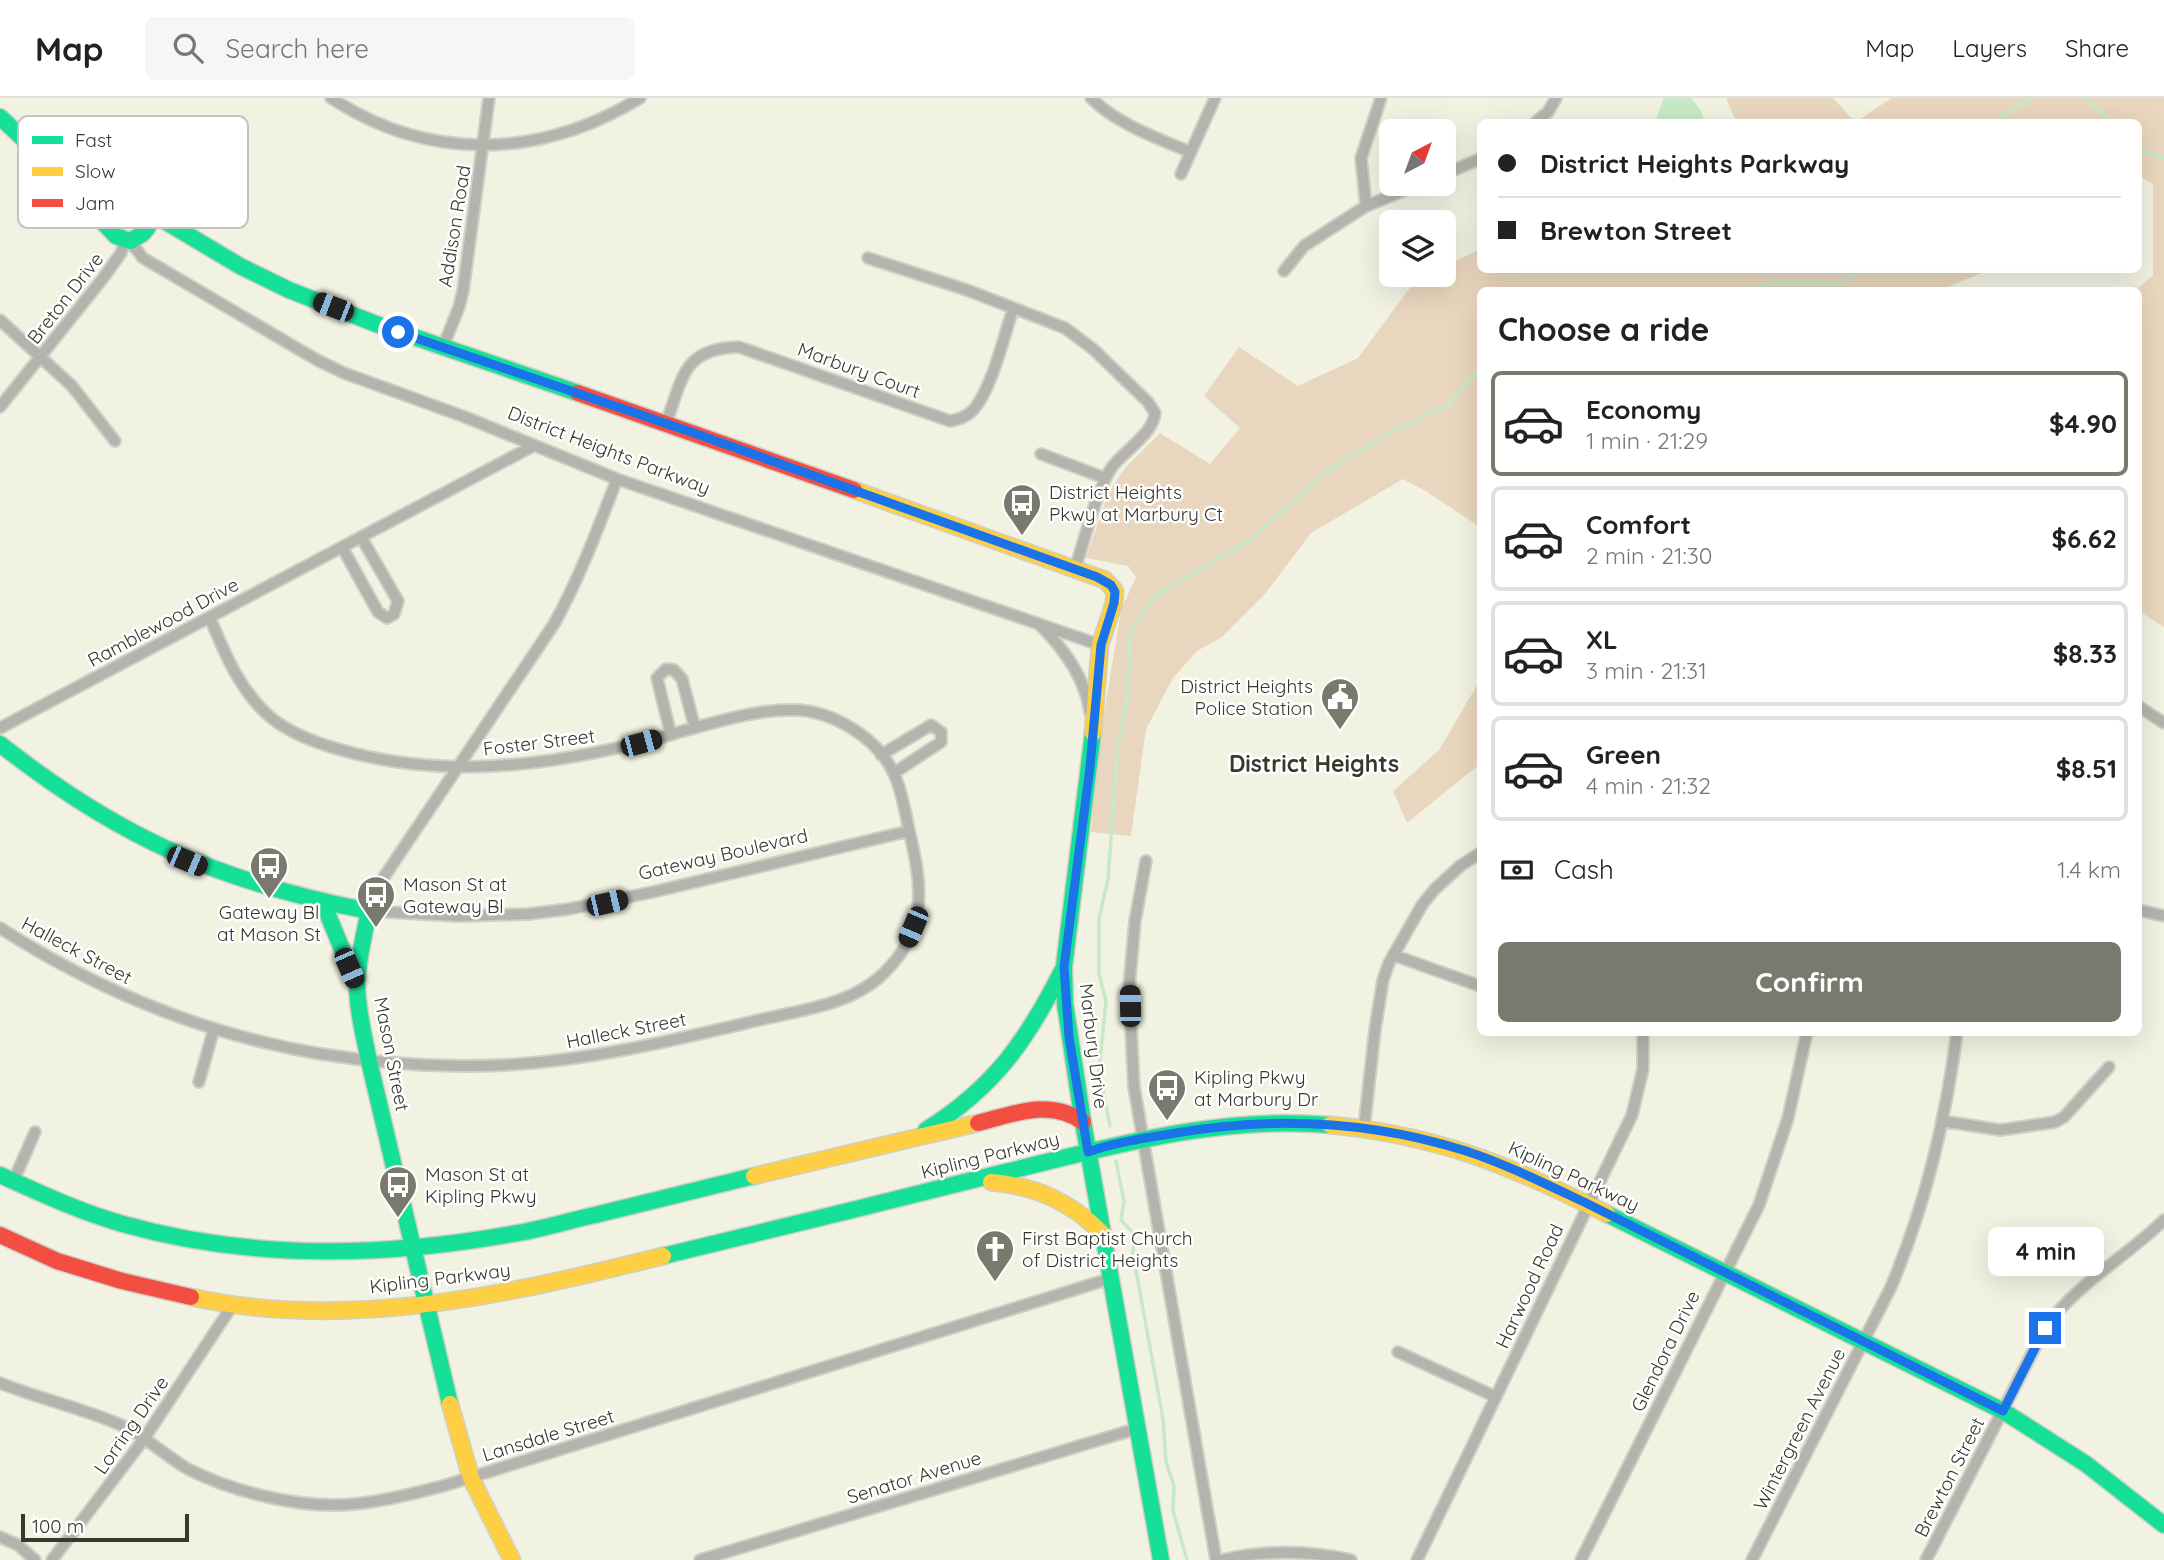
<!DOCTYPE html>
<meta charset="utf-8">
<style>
:root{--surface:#fff;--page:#f6f6f6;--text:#222;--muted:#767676;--line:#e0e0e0;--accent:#79796d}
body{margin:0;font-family:Quicksand,sans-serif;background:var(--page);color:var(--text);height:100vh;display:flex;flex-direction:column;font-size:26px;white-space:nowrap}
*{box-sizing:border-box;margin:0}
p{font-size:23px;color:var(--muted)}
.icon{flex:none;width:38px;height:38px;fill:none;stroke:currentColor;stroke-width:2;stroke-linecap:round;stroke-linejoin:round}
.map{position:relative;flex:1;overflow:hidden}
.panel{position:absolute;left:1477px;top:189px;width:665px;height:749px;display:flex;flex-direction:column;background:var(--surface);border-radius:10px;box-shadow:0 7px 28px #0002}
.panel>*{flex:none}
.top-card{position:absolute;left:1477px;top:21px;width:665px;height:154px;border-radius:10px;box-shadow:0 7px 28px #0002;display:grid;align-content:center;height:154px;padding:0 21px;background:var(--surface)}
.needle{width:46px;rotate:41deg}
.fabs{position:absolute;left:1379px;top:21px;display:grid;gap:14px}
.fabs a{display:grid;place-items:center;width:77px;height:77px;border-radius:10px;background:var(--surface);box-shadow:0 7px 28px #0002;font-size:35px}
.scale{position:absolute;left:21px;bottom:18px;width:168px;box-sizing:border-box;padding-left:7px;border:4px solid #38382d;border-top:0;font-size:19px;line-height:24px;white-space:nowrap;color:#38382d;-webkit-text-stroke:5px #fff;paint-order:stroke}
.end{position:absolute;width:32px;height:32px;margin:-16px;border:9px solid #1a73e8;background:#fff;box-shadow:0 0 0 4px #fff}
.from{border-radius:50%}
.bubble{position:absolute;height:49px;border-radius:10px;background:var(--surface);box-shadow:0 7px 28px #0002;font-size:23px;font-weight:800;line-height:49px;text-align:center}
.car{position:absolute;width:21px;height:42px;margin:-21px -10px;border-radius:9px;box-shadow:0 0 5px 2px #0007;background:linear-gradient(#222 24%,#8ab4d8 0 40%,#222 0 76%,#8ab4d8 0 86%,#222 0)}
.top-card b{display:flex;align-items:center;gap:24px;height:66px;font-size:26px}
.top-card b+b{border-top:2px solid var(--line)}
.top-card i{width:18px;height:18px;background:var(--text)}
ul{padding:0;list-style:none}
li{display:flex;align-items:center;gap:21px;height:105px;margin:0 14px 10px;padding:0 7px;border:4px solid var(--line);border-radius:10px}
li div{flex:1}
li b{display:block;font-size:26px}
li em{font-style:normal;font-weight:800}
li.selected{border-color:var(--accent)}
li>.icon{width:63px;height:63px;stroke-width:1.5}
h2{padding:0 21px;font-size:32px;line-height:84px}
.pay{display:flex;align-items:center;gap:18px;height:77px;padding:0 21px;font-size:26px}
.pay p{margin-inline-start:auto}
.button{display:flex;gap:14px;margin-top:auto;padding:14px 21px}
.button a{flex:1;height:80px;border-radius:10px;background:var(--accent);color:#fff;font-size:28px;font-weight:800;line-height:80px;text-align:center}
header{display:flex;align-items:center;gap:42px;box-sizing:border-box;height:98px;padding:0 35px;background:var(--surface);border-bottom:2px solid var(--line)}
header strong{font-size:33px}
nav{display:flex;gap:38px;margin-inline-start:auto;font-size:24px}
.search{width:490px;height:63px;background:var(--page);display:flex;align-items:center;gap:18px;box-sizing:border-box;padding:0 24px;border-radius:10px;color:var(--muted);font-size:26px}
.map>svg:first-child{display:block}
</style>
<header>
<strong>Map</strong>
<div class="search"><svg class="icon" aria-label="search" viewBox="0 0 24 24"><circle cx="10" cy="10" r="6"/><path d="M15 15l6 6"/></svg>Search here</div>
<nav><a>Map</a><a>Layers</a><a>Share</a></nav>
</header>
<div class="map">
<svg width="2164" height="1462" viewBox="0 0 2164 1462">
<rect width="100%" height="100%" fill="#f2f2e3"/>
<path fill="#e9d6be" d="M 1726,0 L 1833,0 L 1855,24 L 1736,24 Z
M 1891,0 L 2164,0 L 2164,529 L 2139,513 L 2138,192 L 2136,192 L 2153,177 L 2153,86 L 2139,78 L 2138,24 L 1856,24 Z
M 1480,151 L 1480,172 L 1989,172 L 1940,192 L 1480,192 L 1480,429 L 1424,392 L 1403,381 L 1311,435 L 1265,496 L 1222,539 L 1197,553 L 1173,580 L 1146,631 L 1131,738 L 1091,734 L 1101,634 L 1121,512 L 1136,479 L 1128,468 L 1086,460 L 1108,396 L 1125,370 L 1160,335 L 1210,366 L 1240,330 L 1204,298 L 1239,249 L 1298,288 L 1358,260 L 1415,183 L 1428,177 L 1444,177 L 1444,169 Z
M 1480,582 L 1480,666 L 1407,725 L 1393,693 L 1439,652 Z"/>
<path fill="#c7e9c7" d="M 1664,0 L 1691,0 L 1700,11 L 1705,24 L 1655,24 Z"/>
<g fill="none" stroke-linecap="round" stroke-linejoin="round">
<path stroke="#c7e9c7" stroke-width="3.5" d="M 2085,0 L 2111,24
M 2000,24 L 2002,18 L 2032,0
M 2138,51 L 2164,60
M 1750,192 L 1773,185 L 1839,186 L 1860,172
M 1110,1028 L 1099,972 L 1106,903 L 1099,876 L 1099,821 L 1108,781 L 1118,648 L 1128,593 L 1130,535 L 1153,499 L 1251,441 L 1325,375 L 1385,337 L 1446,308 L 1480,272
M 1116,1063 L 1124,1103 L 1121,1122 L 1134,1136 L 1133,1156 L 1163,1321 L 1166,1364 L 1174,1388 L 1173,1413 L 1187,1462"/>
<defs>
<path id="street" d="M 331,0 C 430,65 542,60 640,0
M 1091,0 C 1117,26 1157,40 1190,54
M 1536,24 L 1548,14 L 1556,0
M 1181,76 L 1215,0
M 1444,76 L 1480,61
M 1366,108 L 1361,60 L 1381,0
M 130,143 L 143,160 L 317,262 L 344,275 L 465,319 L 617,381 L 1100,547
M 868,160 L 967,192 L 1065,230 L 1093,251 L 1148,304 L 1155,315 C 1153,336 1125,352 1112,369 C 1097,390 1084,444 1075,471
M 1284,173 L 1304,148 L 1366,108 L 1420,86
M 0,222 L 72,288 L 115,343
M 443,249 L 459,209 L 463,193 L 489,0
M 0,309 L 104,179 L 121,155 L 125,142
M 666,325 C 683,281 682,250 739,249 L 950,323 C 959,321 967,319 974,311 C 992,290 1004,238 1013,211
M 1041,356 L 1105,380
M 617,381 C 598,430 580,479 554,526 L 380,785 L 369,813 L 459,818 L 528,816 L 569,811 L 653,794 L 909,733
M 342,449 L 378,514 L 387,520 L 394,516 L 398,503 L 361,439
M 1040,527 C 1064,551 1085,579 1090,614
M 2138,608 L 2164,625
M 0,630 L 533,348
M 671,637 L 657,580 L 666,571 L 674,572 L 682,581 L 695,630
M 881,657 L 931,627 L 941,634 L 941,644 L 894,675
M 1146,763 L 1135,823 L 1129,890 L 1134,989 L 1216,1462
M 2138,812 L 2164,818
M 0,830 C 97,892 206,937 321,956 C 396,968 475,972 551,963 C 622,955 691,938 759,922 C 801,912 852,907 884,875 C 929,831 922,787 909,732 C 905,713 902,693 894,676 C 878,640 832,612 793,612 C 747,611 688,633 642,644 C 542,669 438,681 338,651 C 313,644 289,635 269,618 C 239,591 225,556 210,520
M 1393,857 L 1480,888
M 199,984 L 214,930
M 1942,1023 L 2000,1032 L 2055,1024 L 2064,1019 L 2109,969
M 1364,1030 L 1375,932 L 1383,882 L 1389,865 L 1422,807 L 1434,792 L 1460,768 L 1480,755
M 13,1084 L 35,1034
M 1398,1254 L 1496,1299
M 0,1285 C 40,1301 82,1310 121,1327 C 146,1338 165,1358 188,1371 C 229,1392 287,1407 333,1407 C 370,1407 407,1397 443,1388 L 1112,1180
M 0,1439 L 18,1447 L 35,1462
M 52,1462 L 144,1341 L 232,1208
M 700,1462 L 1139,1330
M 1222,1462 C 1265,1452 1308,1452 1351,1462
M 1417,1462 L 1632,1017 L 1643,971 L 1643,934
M 1581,1462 L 1759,1107 L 1788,1020 L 1807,934
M 1752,1462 L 1891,1189 C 1925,1108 1946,1021 1957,934
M 1926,1462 L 2045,1230 C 2076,1186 2126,1159 2164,1122"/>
<path id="fast" d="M 0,19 L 35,52 L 116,138 L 130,143 C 134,140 141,138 144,134 C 167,111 124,78 107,111 L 108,128
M 38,43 L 112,103
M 151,115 L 240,168 L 289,192 L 376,226 L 578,295
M 1093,635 L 1064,869 L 1065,906 L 1083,1024 L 1161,1462
M 0,646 C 119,740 220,784 369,813 C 364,837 358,861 357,885 C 357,911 364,938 369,963 L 450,1306
M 323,805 L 356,885
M 926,1032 C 995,989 1027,942 1063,871
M 0,1077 C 40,1095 80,1114 123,1126 C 250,1162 384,1159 512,1136 C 540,1132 567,1123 595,1117 C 648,1104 701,1091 754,1078
M 1607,1116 L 2003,1313 L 2086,1366 L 2164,1427
M 663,1158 C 774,1131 886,1104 997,1076 C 1106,1050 1216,1017 1330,1027"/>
<path id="slow" d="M 854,392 L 1105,482 L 1115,493 L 1114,505 L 1100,547 L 1093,635
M 1330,1027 C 1437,1037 1512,1068 1607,1116
M 754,1078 L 978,1025
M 991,1084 C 1036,1088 1071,1104 1103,1136
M 191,1199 C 348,1234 510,1196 663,1158
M 450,1306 L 471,1380 L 512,1462"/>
<path id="jam" d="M 578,295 L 854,392
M 978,1025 C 1013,1016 1051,1000 1083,1024
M 0,1137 L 57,1163 L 122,1183 L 191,1199"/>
</defs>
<use href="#street" stroke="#cfcfc4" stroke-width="14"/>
<use href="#fast" stroke="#cfcfc4" stroke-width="19"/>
<use href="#slow" stroke="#cfcfc4" stroke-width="19"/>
<use href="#jam" stroke="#cfcfc4" stroke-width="19"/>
<use href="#street" stroke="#b4b3ad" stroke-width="10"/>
<use href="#fast" stroke="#16e098" stroke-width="16"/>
<use href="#slow" stroke="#ffcf43" stroke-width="16"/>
<use href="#jam" stroke="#f24e42" stroke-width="16"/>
</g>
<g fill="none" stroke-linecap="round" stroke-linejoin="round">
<path stroke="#1a73e8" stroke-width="9" d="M 398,234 L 691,334 L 1097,479 L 1111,487 L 1115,494 L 1114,505 L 1101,547 L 1090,669 L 1064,869 L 1069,939 L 1088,1054 C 1117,1044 1146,1040 1176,1035 C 1273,1018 1371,1023 1466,1053 C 1508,1067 1548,1087 1588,1106 L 2003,1313 L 2045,1230"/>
</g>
<defs>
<symbol id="bus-pin" viewBox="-11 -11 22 30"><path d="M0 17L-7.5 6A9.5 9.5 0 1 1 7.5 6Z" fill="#79796d" stroke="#fff"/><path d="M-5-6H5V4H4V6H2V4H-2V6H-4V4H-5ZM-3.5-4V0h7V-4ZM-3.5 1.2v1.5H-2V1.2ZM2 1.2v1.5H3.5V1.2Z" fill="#fff"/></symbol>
<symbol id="civic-pin" viewBox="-11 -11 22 30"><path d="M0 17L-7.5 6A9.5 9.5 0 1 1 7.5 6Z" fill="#79796d" stroke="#fff"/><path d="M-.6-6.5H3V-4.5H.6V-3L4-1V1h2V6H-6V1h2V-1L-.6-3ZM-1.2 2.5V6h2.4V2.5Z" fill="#fff"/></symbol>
<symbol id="church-pin" viewBox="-11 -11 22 30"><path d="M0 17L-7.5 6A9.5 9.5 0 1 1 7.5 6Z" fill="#79796d" stroke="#fff"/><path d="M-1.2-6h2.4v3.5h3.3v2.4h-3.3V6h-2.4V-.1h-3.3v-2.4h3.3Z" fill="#fff"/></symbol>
</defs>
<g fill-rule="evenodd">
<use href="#bus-pin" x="1000" y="383" width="44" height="60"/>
<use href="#civic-pin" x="1318" y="577" width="44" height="60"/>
<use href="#bus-pin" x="247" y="746" width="44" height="60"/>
<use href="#bus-pin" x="354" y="775" width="44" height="60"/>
<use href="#bus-pin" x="1145" y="968" width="44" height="60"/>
<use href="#bus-pin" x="376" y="1065" width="44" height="60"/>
<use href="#church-pin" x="973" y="1129" width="44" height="60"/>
</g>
<g text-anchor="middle" stroke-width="5" stroke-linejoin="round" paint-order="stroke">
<g font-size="19" fill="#38382d" stroke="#fff">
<text transform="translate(454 128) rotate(-81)" y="7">Addison Road</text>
<text transform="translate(65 200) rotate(-52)" y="7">Breton Drive</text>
<text transform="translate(859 272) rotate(20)" y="7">Marbury Court</text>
<text transform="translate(609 352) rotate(21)" y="7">District Heights Parkway</text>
<text transform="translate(163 524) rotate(-28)" y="7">Ramblewood Drive</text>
<text transform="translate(539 644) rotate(-7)" y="7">Foster Street</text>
<text transform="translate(723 756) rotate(-13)" y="7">Gateway Boulevard</text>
<text transform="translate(77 852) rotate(28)" y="7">Halleck Street</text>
<text transform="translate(626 932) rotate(-11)" y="7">Halleck Street</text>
<text transform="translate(1094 948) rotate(83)" y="7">Marbury Drive</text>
<text transform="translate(392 956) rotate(79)" y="7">Mason Street</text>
<text transform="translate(990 1057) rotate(-14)" y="7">Kipling Parkway</text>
<text transform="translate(1574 1078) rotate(25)" y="7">Kipling Parkway</text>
<text transform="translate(440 1180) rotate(-7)" y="7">Kipling Parkway</text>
<text transform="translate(1529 1188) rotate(-65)" y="7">Harwood Road</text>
<text transform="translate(1665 1253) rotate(-64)" y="7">Glendora Drive</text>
<text transform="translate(131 1327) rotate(-55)" y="7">Lorring Drive</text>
<text transform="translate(1799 1331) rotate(-63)" y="7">Wintergreen Avenue</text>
<text transform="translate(548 1337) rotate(-17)" y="7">Lansdale Street</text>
<text transform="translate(914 1379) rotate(-17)" y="7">Senator Avenue</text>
<text transform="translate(1949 1379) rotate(-63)" y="7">Brewton Street</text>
</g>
<g font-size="19" fill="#38382d" stroke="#fff" text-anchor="start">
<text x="1049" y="401">District Heights<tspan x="1049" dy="22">Pkwy at Marbury Ct</tspan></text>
<text x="1313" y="595" text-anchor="end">District Heights<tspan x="1313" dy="22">Police Station</tspan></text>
<text x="403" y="793">Mason St at<tspan x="403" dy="22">Gateway Bl</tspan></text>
<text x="269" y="821" text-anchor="middle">Gateway Bl<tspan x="269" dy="22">at Mason St</tspan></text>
<text x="1194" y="986">Kipling Pkwy<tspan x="1194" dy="22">at Marbury Dr</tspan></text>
<text x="425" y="1083">Mason St at<tspan x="425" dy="22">Kipling Pkwy</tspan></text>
<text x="1022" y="1147">First Baptist Church<tspan x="1022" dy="22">of District Heights</tspan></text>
</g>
<g font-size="23" font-weight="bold" fill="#38382d" stroke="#fff">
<text x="1314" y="674">District Heights</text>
</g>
</g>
<rect x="18" y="18" width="230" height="112" rx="10" fill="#fff" stroke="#c3c3c0" stroke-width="2"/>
<rect x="32" y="38" width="31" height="8" fill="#16e098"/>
<rect x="32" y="69" width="31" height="9" fill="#ffcf43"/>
<rect x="32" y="101" width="31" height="8" fill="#f24e42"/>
<g font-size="19" fill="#38382d">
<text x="75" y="49">Fast</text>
<text x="75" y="80">Slow</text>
<text x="75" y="112">Jam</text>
</g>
</svg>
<div class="fabs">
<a><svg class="needle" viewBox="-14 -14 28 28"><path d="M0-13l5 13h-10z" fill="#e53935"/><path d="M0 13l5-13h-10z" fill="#767676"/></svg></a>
<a><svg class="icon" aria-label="layers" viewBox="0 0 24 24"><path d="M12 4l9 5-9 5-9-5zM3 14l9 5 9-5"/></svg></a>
</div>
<div class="scale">100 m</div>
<i class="end from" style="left:398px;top:234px"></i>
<i class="end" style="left:2045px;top:1230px"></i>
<div class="bubble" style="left:1988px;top:1129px;width:116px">4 min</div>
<i class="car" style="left:333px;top:209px;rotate:291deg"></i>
<i class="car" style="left:641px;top:645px;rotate:75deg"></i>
<i class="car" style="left:187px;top:763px;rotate:113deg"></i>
<i class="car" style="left:607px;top:805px;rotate:77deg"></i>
<i class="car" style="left:913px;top:829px;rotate:203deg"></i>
<i class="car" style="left:349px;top:870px;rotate:156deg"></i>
<i class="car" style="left:1130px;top:908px;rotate:359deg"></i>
<div class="top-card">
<b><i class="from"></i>District Heights Parkway</b>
<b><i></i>Brewton Street</b>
</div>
<section class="panel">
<h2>Choose a ride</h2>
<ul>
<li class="selected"><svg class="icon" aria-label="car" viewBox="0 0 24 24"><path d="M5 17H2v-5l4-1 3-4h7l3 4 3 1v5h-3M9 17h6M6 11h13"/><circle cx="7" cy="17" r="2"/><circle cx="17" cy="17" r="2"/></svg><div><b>Economy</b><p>1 min · 21:29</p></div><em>$4.90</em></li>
<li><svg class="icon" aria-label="car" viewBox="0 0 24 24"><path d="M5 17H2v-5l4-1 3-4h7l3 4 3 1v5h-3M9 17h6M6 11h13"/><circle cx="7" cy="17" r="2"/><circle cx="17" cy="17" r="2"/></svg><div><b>Comfort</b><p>2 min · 21:30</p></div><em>$6.62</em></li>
<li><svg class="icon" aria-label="car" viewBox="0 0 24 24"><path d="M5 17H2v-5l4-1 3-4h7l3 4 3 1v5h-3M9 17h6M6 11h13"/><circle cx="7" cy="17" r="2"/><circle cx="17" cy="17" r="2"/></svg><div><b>XL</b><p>3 min · 21:31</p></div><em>$8.33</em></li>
<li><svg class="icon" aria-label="car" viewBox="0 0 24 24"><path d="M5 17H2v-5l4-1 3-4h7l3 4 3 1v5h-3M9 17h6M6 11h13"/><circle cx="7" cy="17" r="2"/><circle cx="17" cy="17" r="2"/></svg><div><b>Green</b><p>4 min · 21:32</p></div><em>$8.51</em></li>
</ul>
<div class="pay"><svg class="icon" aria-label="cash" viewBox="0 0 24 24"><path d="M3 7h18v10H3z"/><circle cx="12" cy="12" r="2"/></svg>Cash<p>1.4 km</p></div>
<div class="button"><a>Confirm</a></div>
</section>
</div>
